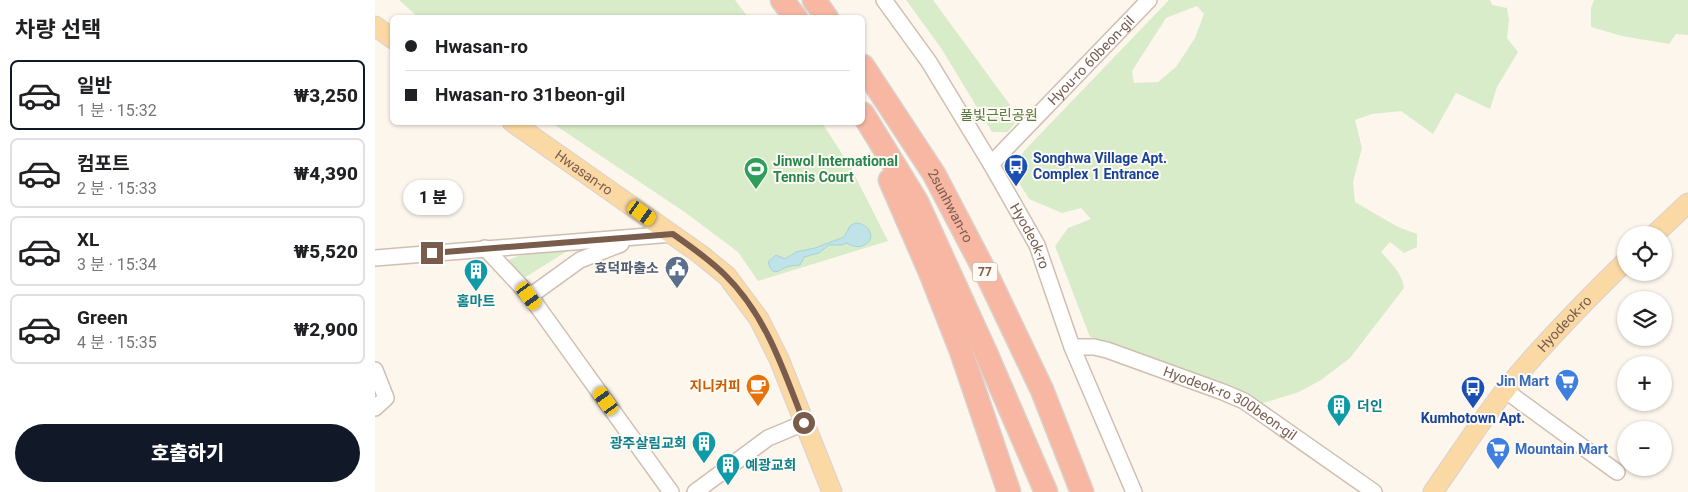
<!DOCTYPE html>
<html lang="ko">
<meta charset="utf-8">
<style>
:root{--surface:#fff;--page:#f6f6f6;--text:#202124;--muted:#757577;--line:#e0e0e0;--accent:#111827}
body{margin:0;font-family:Roboto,"Noto Sans KR",sans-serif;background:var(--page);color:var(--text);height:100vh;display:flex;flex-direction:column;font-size:19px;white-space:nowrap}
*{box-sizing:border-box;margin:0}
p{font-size:16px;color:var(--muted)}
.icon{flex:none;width:28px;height:28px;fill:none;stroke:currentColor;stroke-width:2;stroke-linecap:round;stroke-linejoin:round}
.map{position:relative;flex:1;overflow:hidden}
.side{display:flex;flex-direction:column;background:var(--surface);width:375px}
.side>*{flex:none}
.banner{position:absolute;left:15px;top:15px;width:475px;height:110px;border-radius:8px;box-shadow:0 1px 4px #0004;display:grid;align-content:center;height:110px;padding:0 15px;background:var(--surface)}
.controls{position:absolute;left:1242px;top:226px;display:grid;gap:10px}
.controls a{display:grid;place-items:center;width:55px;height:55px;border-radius:50%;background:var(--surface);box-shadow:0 1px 4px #0004;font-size:25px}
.end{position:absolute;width:22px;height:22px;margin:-11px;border:6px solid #7a5c4d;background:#fff;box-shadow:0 0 0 2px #fff}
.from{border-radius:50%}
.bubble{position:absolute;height:35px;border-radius:18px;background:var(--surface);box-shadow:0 1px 4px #0004;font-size:16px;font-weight:800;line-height:35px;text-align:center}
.car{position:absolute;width:15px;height:30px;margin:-15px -8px;border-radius:6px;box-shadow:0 0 4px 1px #0007;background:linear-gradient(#f5c518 24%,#345 0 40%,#f5c518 0 76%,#345 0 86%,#f5c518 0)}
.banner b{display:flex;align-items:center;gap:18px;height:48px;font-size:19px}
.banner b+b{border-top:1px solid var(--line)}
.banner i{width:12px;height:12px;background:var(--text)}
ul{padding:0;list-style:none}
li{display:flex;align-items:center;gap:15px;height:70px;margin:0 10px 8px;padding:0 5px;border:2px solid var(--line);border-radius:8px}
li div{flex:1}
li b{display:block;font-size:19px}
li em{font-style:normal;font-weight:800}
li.current{border-color:var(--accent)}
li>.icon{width:45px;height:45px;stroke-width:1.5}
h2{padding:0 15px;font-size:22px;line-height:60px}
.primary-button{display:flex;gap:10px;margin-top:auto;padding:10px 15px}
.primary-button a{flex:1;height:58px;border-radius:30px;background:var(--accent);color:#fff;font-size:20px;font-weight:800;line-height:58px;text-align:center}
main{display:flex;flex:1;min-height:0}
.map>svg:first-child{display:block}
</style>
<main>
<section class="side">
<h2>차량 선택</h2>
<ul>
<li class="current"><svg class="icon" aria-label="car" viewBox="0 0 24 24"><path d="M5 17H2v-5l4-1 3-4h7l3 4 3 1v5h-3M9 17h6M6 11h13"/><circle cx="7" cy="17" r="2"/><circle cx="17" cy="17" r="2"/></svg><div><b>일반</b><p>1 분 · 15:32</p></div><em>₩3,250</em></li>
<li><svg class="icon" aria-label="car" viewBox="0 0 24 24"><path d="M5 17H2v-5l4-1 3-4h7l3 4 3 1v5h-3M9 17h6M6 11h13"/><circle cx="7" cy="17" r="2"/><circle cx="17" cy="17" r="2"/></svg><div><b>컴포트</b><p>2 분 · 15:33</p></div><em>₩4,390</em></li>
<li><svg class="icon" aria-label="car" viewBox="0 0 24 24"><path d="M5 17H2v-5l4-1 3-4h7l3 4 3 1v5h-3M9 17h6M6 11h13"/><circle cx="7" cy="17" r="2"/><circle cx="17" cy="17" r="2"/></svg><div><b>XL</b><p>3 분 · 15:34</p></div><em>₩5,520</em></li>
<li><svg class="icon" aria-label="car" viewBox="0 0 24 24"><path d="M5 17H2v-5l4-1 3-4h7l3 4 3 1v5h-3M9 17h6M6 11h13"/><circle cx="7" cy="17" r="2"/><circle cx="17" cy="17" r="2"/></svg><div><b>Green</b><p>4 분 · 15:35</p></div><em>₩2,900</em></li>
</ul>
<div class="primary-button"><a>호출하기</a></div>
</section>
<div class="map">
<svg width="1313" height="492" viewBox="0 0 1313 492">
<rect width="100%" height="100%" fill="#fdf6ec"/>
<path fill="#d8ecc9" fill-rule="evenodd" d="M 24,0 L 360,0 L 373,17 L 43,17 Z
M 531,0 L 558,0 L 644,117 L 633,132 L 617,132 L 566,48 Z
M 794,0 L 1115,0 L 1117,5 L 1132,8 L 1134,20 L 1132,38 L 1143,52 L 1122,87 L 1115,109 L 1081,93 L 1058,134 L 1026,111 L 997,114 L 980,120 L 987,148 L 978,182 L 980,202 L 1023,227 L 1042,234 L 1042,247 L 1029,253 L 1015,242 L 1006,252 C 1016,263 1027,273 1029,288 L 975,358 L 946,380 L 924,392 L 885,404 L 861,388 L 715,337 L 680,246 L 693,228 L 716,219 L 706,208 L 687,213 L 654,199 L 637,171 L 649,151 ZM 822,6 L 829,14 L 820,38 L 801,67 L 783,82 L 759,83 L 757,71 L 791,18 Z
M 1219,0 L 1313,0 L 1313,35 L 1301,34 L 1294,44 L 1247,36 L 1216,27 L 1216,8 Z
M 177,123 L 447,123 L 475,166 L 513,241 L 383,281 L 363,252 L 311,213 Z
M 199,247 L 149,278 L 133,260 L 146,255 Z"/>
<path fill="#bfe3e8" stroke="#a5d3da" d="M 480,223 C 495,223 503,241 487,246 C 482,248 476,245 471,243 L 467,245 L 454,245 L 444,253 L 429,257 L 425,265 C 421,266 416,265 412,267 C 403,270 398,278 393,262 L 401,255 L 410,259 L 421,252 L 440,248 L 469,237 L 475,226 Z"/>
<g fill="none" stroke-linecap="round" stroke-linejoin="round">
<defs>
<g id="minor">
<path id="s1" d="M 509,0 L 554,62 L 616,164 L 662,245 L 697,347 L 759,492"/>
<path id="s2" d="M 616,164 L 774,0"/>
<path d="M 110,248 L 155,296 L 296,492"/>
<path d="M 0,258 L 298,234"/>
<path d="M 155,296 L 205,260 L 246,244"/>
<path id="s3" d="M 697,347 L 719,347 L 732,350 L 848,392 L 869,401 L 999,492"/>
<path d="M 0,370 L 11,398 L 0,408"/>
<path d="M 1131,391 L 1242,472"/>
<path d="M 320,492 L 393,438 L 429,423"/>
</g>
<g id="major">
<path d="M 0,26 L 18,39"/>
<path id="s4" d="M 137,122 L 325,254 L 352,276 L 384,319 L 404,359 L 457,492"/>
<path d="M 1279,235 L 1313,203"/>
<path id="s5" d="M 1058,492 C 1082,458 1105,422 1131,389 C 1168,344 1209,302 1251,261"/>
</g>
<g id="highway">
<path d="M 407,0 L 421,18"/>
<path d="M 439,0 L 452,18"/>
<path id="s6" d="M 488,66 L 559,174 L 615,281 L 667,390 L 707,492"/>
<path d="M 488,114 L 542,202 L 611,353 L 671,492"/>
<path d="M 515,180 L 555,272 L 586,351 L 634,492"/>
</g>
</defs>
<use href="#minor" stroke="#d1beb0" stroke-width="18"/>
<use href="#major" stroke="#dad1cd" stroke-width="21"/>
<use href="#highway" stroke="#dad1cd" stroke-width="25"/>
<use href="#minor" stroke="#fff" stroke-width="15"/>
<use href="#major" stroke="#fbd9a5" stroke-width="19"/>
<use href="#highway" stroke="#f7b7a3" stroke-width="22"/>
</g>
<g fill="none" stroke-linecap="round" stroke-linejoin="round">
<path stroke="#7a5c4d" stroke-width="6" d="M 57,253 L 298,234 C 316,247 334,259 350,275 C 391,315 409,371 429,423"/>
</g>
<defs>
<symbol id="bus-pin" viewBox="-11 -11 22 30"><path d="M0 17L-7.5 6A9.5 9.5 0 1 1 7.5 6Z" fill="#1a4fb4" stroke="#fffaf3"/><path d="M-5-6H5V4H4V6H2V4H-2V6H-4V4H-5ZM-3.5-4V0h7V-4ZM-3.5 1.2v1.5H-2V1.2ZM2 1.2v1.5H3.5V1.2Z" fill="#fff"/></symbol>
<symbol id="stadium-pin" viewBox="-11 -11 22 30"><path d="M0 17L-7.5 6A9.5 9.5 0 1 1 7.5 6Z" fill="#2e9e5b" stroke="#fffaf3"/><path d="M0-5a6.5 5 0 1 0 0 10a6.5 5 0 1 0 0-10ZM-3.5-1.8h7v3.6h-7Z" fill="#fff"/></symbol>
<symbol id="civic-pin" viewBox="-11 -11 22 30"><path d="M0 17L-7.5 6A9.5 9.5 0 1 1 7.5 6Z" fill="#5c6f8a" stroke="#fffaf3"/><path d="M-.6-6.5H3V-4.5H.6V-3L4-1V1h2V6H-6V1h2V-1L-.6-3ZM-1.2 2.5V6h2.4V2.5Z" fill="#fff"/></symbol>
<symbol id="building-pin" viewBox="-11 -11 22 30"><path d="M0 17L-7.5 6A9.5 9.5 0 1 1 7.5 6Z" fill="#0f9aa8" stroke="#fffaf3"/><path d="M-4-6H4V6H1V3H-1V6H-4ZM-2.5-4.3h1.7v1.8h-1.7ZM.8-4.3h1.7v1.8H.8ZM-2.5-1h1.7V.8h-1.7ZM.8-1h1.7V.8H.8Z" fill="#fff"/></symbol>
<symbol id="supermarket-pin" viewBox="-11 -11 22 30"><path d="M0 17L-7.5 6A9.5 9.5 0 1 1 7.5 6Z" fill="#3f7fe0" stroke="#fffaf3"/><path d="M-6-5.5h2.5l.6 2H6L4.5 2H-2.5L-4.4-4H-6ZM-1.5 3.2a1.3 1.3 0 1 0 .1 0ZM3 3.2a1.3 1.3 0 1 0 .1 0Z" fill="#fff"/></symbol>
<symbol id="cafe-pin" viewBox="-11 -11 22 30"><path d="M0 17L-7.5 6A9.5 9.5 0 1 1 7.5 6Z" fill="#e8710a" stroke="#fffaf3"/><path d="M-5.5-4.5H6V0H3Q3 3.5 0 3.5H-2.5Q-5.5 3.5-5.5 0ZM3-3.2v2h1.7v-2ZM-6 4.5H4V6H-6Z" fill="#fff"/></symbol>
</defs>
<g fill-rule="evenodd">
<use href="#bus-pin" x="627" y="152" width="28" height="38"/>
<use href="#stadium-pin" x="367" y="155" width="28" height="38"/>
<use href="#civic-pin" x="288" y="254" width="28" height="38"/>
<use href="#building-pin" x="87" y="257" width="28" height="38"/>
<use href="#supermarket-pin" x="1178" y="367" width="28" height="38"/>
<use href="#cafe-pin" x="369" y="372" width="28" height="38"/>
<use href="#bus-pin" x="1084" y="374" width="28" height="38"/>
<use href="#building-pin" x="950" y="392" width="28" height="38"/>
<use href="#building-pin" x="315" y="429" width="28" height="38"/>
<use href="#supermarket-pin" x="1109" y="435" width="28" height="38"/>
<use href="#building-pin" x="339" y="451" width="28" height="38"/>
</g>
<g text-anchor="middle" stroke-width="4" stroke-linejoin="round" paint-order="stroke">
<rect fill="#fffaf3" stroke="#a28b7f" stroke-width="1" x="597.5" y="262.5" width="25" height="19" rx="4"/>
<g font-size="12" font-weight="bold" fill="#7a5c4d">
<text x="610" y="276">77</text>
</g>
<g font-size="14" fill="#7a5c4d" stroke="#fffaf3">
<text dy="5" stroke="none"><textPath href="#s2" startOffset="144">Hyou-ro 60beon-gil</textPath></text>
<text dy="5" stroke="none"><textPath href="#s4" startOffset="88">Hwasan-ro</textPath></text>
<text dy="5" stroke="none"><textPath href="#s6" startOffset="165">2sunhwan-ro</textPath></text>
<text dy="5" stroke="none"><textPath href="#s1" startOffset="278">Hyodeok-ro</textPath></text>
<text dy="5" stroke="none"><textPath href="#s5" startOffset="214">Hyodeok-ro</textPath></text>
<text dy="5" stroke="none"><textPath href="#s3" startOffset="170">Hyodeok-ro 300beon-gil</textPath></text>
</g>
<g font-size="14" fill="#537a41" stroke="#fffaf3">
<text x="624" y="120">풀빛근린공원</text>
</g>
<g font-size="14" font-weight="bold" fill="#164399" stroke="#fffaf3" text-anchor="start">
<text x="658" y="163">Songhwa Village Apt.<tspan x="658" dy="16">Complex 1 Entrance</tspan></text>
<text x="1098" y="423" text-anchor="middle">Kumhotown Apt.</text>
</g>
<g font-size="14" font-weight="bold" fill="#27864d" stroke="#fffaf3" text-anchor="start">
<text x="398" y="166">Jinwol International<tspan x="398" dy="16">Tennis Court</tspan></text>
</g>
<g font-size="14" font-weight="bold" fill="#4e5e75" stroke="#fffaf3" text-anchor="end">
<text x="284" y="273">효덕파출소</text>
</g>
<g font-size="14" font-weight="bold" fill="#0d838f" stroke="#fffaf3" text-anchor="start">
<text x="101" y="306" text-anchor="middle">홈마트</text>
<text x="982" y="411">더인</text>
<text x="312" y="448" text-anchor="end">광주살림교회</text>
<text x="370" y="470">예광교회</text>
</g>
<g font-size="14" font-weight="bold" fill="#366cbe" stroke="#fffaf3" text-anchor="end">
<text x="1174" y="386">Jin Mart</text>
<text x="1140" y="454" text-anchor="start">Mountain Mart</text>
</g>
<g font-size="14" font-weight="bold" fill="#c56008" stroke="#fffaf3" text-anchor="end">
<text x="366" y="391">지니커피</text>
</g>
</g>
</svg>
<div class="controls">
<a><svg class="icon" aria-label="locate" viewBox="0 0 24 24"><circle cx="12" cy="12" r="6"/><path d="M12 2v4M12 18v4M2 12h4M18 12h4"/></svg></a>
<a><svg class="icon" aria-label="layers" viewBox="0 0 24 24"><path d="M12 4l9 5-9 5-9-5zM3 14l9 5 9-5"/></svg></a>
<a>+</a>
<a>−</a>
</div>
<i class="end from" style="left:429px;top:423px"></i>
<i class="end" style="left:57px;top:253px"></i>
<div class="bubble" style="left:28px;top:180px;width:60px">1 분</div>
<i class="car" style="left:267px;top:213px;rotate:125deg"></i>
<i class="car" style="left:154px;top:296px;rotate:144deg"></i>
<i class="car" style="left:231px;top:401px;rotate:324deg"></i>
<div class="banner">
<b><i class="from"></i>Hwasan-ro</b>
<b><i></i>Hwasan-ro 31beon-gil</b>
</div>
</div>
</main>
